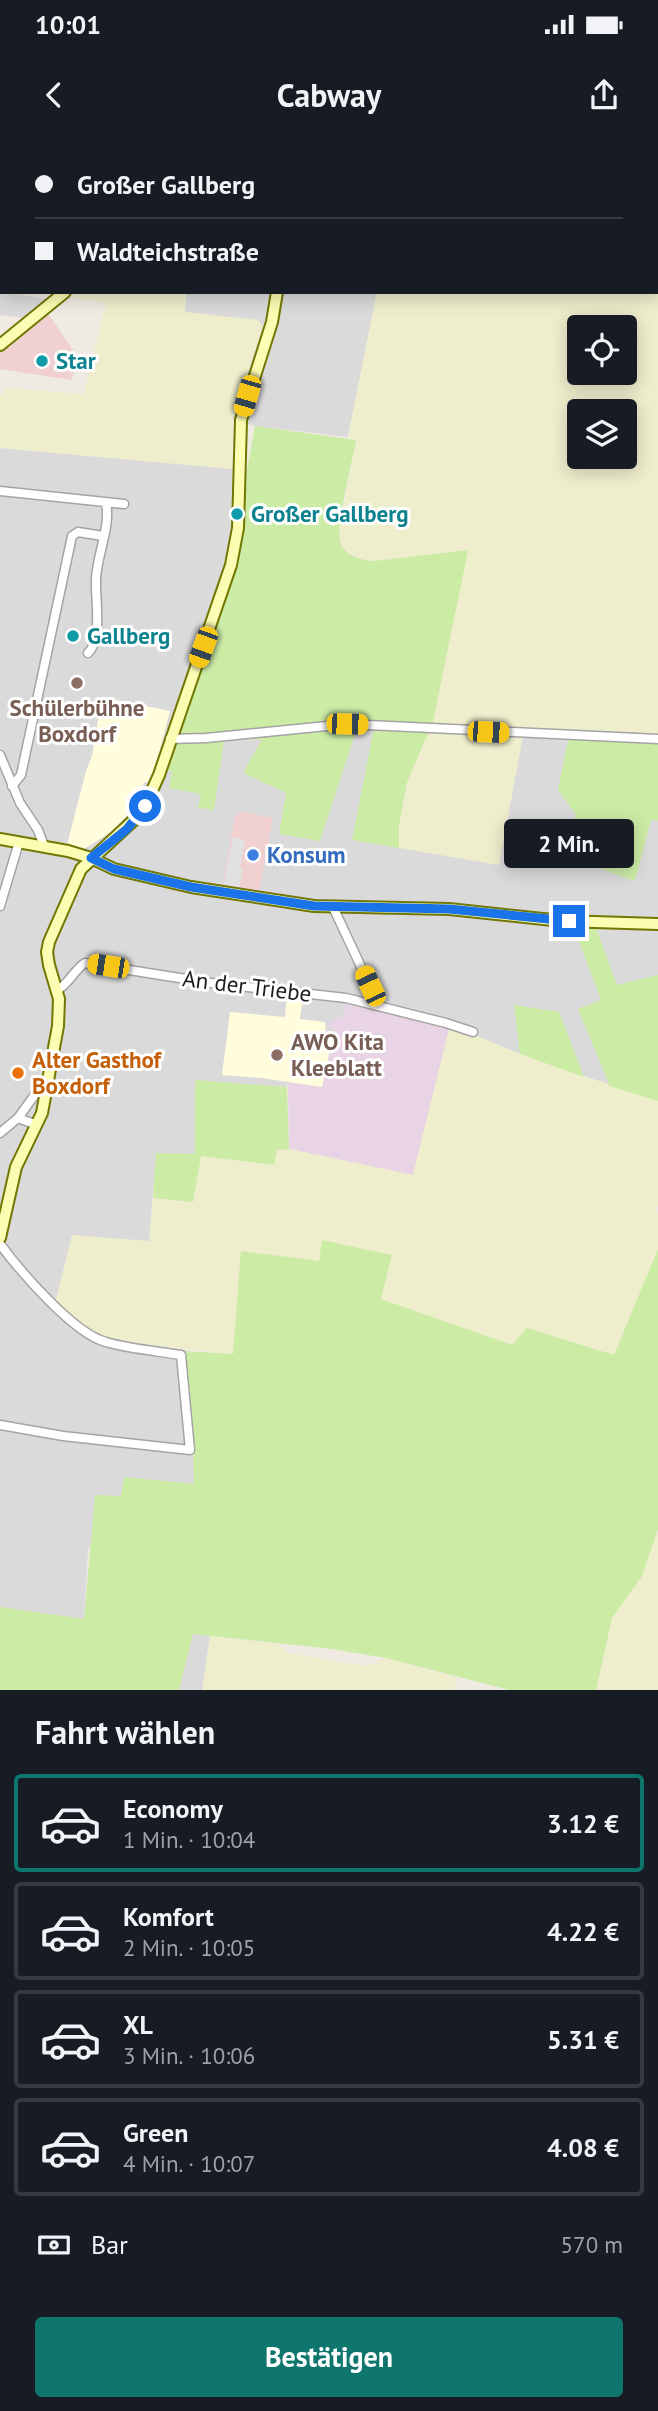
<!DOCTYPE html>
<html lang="de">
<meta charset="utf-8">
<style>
:root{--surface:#171b24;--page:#20242c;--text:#f1f3f6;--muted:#9ea1a6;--line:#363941;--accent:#0f766e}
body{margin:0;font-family:"PT Sans",sans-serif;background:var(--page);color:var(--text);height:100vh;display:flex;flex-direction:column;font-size:26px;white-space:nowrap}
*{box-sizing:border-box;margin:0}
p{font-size:23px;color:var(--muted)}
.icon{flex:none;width:38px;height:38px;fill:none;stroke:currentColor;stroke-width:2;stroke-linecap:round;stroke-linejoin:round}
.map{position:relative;height:1550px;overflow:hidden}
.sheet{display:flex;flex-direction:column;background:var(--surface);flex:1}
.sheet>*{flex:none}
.top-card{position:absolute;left:0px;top:0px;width:658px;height:154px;box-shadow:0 4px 18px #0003;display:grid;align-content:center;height:154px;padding:0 35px;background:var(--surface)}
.buttons{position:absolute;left:567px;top:175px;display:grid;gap:14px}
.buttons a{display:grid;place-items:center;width:70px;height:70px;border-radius:7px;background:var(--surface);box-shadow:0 4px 18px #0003;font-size:35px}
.end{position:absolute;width:32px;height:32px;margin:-16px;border:9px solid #1a73e8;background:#fff;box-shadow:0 0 0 4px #fff}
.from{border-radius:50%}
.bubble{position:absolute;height:49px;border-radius:7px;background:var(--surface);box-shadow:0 4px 18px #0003;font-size:23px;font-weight:700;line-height:49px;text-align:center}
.car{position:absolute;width:21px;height:42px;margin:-21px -10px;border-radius:9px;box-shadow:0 0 5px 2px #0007;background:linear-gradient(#f5c518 24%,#345 0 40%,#f5c518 0 76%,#345 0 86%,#f5c518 0)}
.top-card b{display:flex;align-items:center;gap:24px;height:66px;font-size:26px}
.top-card b+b{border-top:2px solid var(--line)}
.top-card i{width:18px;height:18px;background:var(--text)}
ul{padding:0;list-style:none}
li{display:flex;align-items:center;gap:21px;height:98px;margin:0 14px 10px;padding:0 21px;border:4px solid var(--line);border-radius:7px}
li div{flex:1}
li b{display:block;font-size:26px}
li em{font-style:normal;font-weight:700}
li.active{border-color:var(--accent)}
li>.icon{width:63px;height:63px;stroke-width:1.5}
h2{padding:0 35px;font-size:32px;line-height:84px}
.pay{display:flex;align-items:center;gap:18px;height:77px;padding:0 35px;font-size:26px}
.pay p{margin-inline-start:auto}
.button{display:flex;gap:14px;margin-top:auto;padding:14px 35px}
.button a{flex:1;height:80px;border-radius:7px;background:var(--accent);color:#fff;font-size:28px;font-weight:700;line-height:80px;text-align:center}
.status{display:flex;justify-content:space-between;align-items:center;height:49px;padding:0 35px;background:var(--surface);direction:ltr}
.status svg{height:19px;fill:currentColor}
header{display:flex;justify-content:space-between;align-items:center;height:91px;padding:0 35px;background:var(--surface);font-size:32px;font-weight:700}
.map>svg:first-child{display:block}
</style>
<div class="status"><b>10:01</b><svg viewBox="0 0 49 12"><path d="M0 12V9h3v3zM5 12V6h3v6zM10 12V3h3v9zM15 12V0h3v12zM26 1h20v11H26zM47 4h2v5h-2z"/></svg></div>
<header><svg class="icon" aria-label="back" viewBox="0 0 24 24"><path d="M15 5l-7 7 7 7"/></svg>Cabway<svg class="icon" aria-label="share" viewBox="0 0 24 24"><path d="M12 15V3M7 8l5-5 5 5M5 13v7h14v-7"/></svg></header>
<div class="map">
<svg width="658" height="1550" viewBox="0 0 658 1550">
<rect width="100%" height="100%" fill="#efeae2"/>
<path fill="#dbdada" d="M 0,152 L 47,159 L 48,160 L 25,178 L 0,175 Z
M 186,152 L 377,152 L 348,297 L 255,286 L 233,280 L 262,186 L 185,172 Z
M 0,308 L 247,330 L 239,408 L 165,630 L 172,632 L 224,600 L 263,599 L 374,588 L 499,725 L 523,591 L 568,600 L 558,650 L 575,673 L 577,717 L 651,680 L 658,681 L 658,835 L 617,846 L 595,785 L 601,860 L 578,869 L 610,946 L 584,937 L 559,872 L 515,865 L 520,914 L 455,887 L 449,889 L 374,869 L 345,865 L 344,876 L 335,887 L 322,947 L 288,942 L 287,947 L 195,940 L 195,1014 L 156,1013 L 149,1102 L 104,1200 L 184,1211 L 193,1308 L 194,1344 L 124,1338 L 122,1356 L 88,1409 L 84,1479 L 0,1467 Z
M 192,1494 L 210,1496 L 202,1550 L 179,1550 Z"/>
<path fill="#f0d0d1" d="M 47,172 L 77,216 L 72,240 L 0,229 L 0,213 Z
M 243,672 L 273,678 L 259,752 L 222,747 L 235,676 Z"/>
<path fill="#e8d4e5" d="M 345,865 L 374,869 L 449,889 L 413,1035 L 289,1009 L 288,942 L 322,946 L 335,890 L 334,888 L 329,888 L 329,883 L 344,876 Z"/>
<path fill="#fffddb" d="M 102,557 L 170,571 L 151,643 L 144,642 L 135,667 L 111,692 L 84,709 L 67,705 L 86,631 L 92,616 Z
M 287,854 L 303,858 L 300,879 L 325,882 L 326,893 L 333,895 L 322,947 L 262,938 L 222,935 L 230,872 L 285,877 Z"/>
<path fill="#eec" fill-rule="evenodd" d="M 0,0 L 252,0 L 2,2 L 2,147 Z
M 390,0 L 658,0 L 658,598 L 568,600 L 524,591 L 499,725 L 399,708 L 399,684 L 407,642 L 433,582 L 467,410 L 374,421 L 359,419 L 348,413 L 340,403 L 340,386 L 356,300 L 348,297 L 377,152 L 656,152 L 656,2 L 389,2 ZM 579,187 L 625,187 L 625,233 L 579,233 ZM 579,271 L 625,271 L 625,317 L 579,317 Z
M 38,152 L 186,152 L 185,172 L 258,180 L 263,186 L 233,280 L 232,329 L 0,308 L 0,255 L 9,248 L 84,254 L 106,163 Z
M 455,887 L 520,914 L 658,961 L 658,1065 L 654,1072 L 658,1073 L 658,1109 L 614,1215 L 527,1188 L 512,1205 L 381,1159 L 392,1115 L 322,1101 L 319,1121 L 241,1112 L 233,1214 L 104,1200 L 55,1163 L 72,1095 L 149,1101 L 153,1058 L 193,1062 L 201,1016 L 273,1025 L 277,1010 L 289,1009 L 413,1035 L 449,889 Z
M 658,1389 L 658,1550 L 596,1550 L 612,1478 L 642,1436 Z
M 210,1496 L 277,1504 L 288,1513 L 338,1522 L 367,1526 L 386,1518 L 457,1538 L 454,1550 L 202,1550 Z"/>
<path fill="#cceba5" d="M 255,286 L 356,300 C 353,319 334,390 341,404 C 347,417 361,420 374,421 L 468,410 L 433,582 L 407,642 L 399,684 L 399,708 L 352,700 L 374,588 L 357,588 L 320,701 L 279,694 L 286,653 L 243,633 L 262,599 L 224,600 L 214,670 L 198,668 L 201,654 L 169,648 L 172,632 L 164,630 L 239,408 L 247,330 Z
M 658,598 L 658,681 L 651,680 L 635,741 L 609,732 L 577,717 L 575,673 L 558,650 L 568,600 Z
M 573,785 L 595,785 L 617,845 L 658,835 L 658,961 L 610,946 L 578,869 L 601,860 Z
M 514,865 L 559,872 L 584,937 L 520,914 Z
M 195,940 L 287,947 L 289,1009 L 277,1010 L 274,1025 L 201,1016 L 193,1062 L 153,1058 L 156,1013 L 195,1014 Z
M 322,1100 L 392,1115 L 381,1159 L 512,1205 L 527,1188 L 614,1215 L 658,1109 L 658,1389 L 642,1436 L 612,1478 L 596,1550 L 509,1550 L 386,1518 L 332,1509 L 193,1494 L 179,1550 L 0,1550 L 0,1467 L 84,1479 L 95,1355 L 121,1356 L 124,1337 L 194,1344 L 193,1308 L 184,1211 L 233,1214 L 241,1111 L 319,1121 Z"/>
<path fill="#e1e1e1" d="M 233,697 L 245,701 L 240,727 L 243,729 L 239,748 L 223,747 Z"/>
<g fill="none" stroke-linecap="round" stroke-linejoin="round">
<defs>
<path id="street" d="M 0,351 L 124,364
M 88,513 C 103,499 95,458 96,439 C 97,414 111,387 106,363
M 170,599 L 206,598 L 347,584 L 658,599
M 0,615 L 20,663 L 38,690 L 44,706
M 12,646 L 21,635 L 72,396 L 78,392 L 103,396
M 0,766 L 19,702
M 333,767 L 379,865
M 57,850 C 68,845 74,830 85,823 L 211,843 L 346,858 L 446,883 L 473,892
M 37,985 L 18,978 L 47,938
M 0,993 L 18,978
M 0,1104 C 20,1131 74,1194 106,1202 C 130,1209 157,1211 181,1215 L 190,1310 L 63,1296 L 0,1285"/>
<path id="secondary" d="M 285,0 L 286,2
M 262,2 L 263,0
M 302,2 L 305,0
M 0,205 L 65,152
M 0,699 L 68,711 L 91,718 L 114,729 L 191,747 L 314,766 L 449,769 L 562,781 L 658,784
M 0,1098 L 16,1027 L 42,973 L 58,886 L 59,859 L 49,825 L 47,812 L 49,802 L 81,729 L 134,680 L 145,666 L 159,635 L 231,425 L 238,388 L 241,280 L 272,182 L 277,152"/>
</defs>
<use href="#street" stroke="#a4a4a4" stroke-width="11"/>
<use href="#secondary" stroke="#717700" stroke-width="14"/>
<use href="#street" stroke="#fff" stroke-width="8"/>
<use href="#secondary" stroke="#fcfcb3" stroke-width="10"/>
</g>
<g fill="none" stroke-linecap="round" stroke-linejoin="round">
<path stroke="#1a73e8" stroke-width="9" d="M 145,666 L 127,689 L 91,718 L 114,729 L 191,747 L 314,766 L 449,769 L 569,781"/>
</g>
<g fill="#0f9aa8" stroke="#fff" stroke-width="2.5">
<circle cx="42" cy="221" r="7"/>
<circle cx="237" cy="374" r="7"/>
<circle cx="73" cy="496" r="7"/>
</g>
<g fill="#8d6e63" stroke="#fff" stroke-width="2.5">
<circle cx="77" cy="543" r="7"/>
<circle cx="277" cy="915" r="7"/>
</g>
<circle fill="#3f7fe0" stroke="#fff" stroke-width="2.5" cx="253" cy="715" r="7"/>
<circle fill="#e8710a" stroke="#fff" stroke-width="2.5" cx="18" cy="933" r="7"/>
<g text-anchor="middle" stroke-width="6" stroke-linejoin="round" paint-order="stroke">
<g font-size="23" font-weight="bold" fill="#0d838f" stroke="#fff" text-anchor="start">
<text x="56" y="229">Star</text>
<text x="251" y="382">Großer Gallberg</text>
<text x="87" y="504">Gallberg</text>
</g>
<g font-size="23" font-weight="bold" fill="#785e54" stroke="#fff">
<text x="77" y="576">Schülerbühne<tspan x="77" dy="26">Boxdorf</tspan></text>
<text x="291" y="910" text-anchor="start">AWO Kita<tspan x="291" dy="26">Kleeblatt</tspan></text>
</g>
<g font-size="23" font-weight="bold" fill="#366cbe" stroke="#fff" text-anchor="start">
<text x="267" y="723">Konsum</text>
</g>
<g font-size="23" fill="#1d1d1d" stroke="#fff">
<text transform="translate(247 846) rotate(7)" y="8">An der Triebe</text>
</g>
<g font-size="23" font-weight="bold" fill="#c56008" stroke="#fff" text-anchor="start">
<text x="32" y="928">Alter Gasthof<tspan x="32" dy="26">Boxdorf</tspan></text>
</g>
</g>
</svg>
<div class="buttons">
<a><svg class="icon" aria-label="locate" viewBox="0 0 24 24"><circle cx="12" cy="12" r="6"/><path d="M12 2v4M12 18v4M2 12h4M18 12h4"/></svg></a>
<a><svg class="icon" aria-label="layers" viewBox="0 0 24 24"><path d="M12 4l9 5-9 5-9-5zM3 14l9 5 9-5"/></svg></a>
</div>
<i class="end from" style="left:145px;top:666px"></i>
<i class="end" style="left:569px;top:781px"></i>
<div class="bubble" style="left:504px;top:679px;width:130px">2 Min.</div>
<i class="car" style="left:247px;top:256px;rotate:196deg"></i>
<i class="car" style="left:203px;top:507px;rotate:200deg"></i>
<i class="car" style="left:347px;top:584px;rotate:91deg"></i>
<i class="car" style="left:488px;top:592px;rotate:92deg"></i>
<i class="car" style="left:108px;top:826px;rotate:279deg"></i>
<i class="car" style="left:370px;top:846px;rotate:335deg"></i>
<div class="top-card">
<b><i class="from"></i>Großer Gallberg</b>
<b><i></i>Waldteichstraße</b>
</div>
</div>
<section class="sheet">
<h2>Fahrt wählen</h2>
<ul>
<li class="active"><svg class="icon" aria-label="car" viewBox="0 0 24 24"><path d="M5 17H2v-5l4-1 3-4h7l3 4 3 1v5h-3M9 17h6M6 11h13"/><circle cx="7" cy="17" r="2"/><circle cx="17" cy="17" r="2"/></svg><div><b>Economy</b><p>1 Min. · 10:04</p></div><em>3.12 €</em></li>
<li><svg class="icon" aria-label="car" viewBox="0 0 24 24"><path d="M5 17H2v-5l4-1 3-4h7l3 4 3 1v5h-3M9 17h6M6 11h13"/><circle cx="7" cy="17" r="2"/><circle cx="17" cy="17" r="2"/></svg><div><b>Komfort</b><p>2 Min. · 10:05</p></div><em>4.22 €</em></li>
<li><svg class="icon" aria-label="car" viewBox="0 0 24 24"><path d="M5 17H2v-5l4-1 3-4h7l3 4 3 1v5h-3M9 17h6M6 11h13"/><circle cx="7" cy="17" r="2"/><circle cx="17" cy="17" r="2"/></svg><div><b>XL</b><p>3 Min. · 10:06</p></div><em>5.31 €</em></li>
<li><svg class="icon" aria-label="car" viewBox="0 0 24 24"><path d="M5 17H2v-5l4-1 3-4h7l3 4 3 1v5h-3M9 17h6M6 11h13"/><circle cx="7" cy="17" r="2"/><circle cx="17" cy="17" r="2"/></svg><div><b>Green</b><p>4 Min. · 10:07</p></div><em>4.08 €</em></li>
</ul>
<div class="pay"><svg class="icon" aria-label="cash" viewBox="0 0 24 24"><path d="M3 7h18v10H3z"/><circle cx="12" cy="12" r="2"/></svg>Bar<p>570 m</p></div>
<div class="button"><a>Bestätigen</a></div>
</section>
